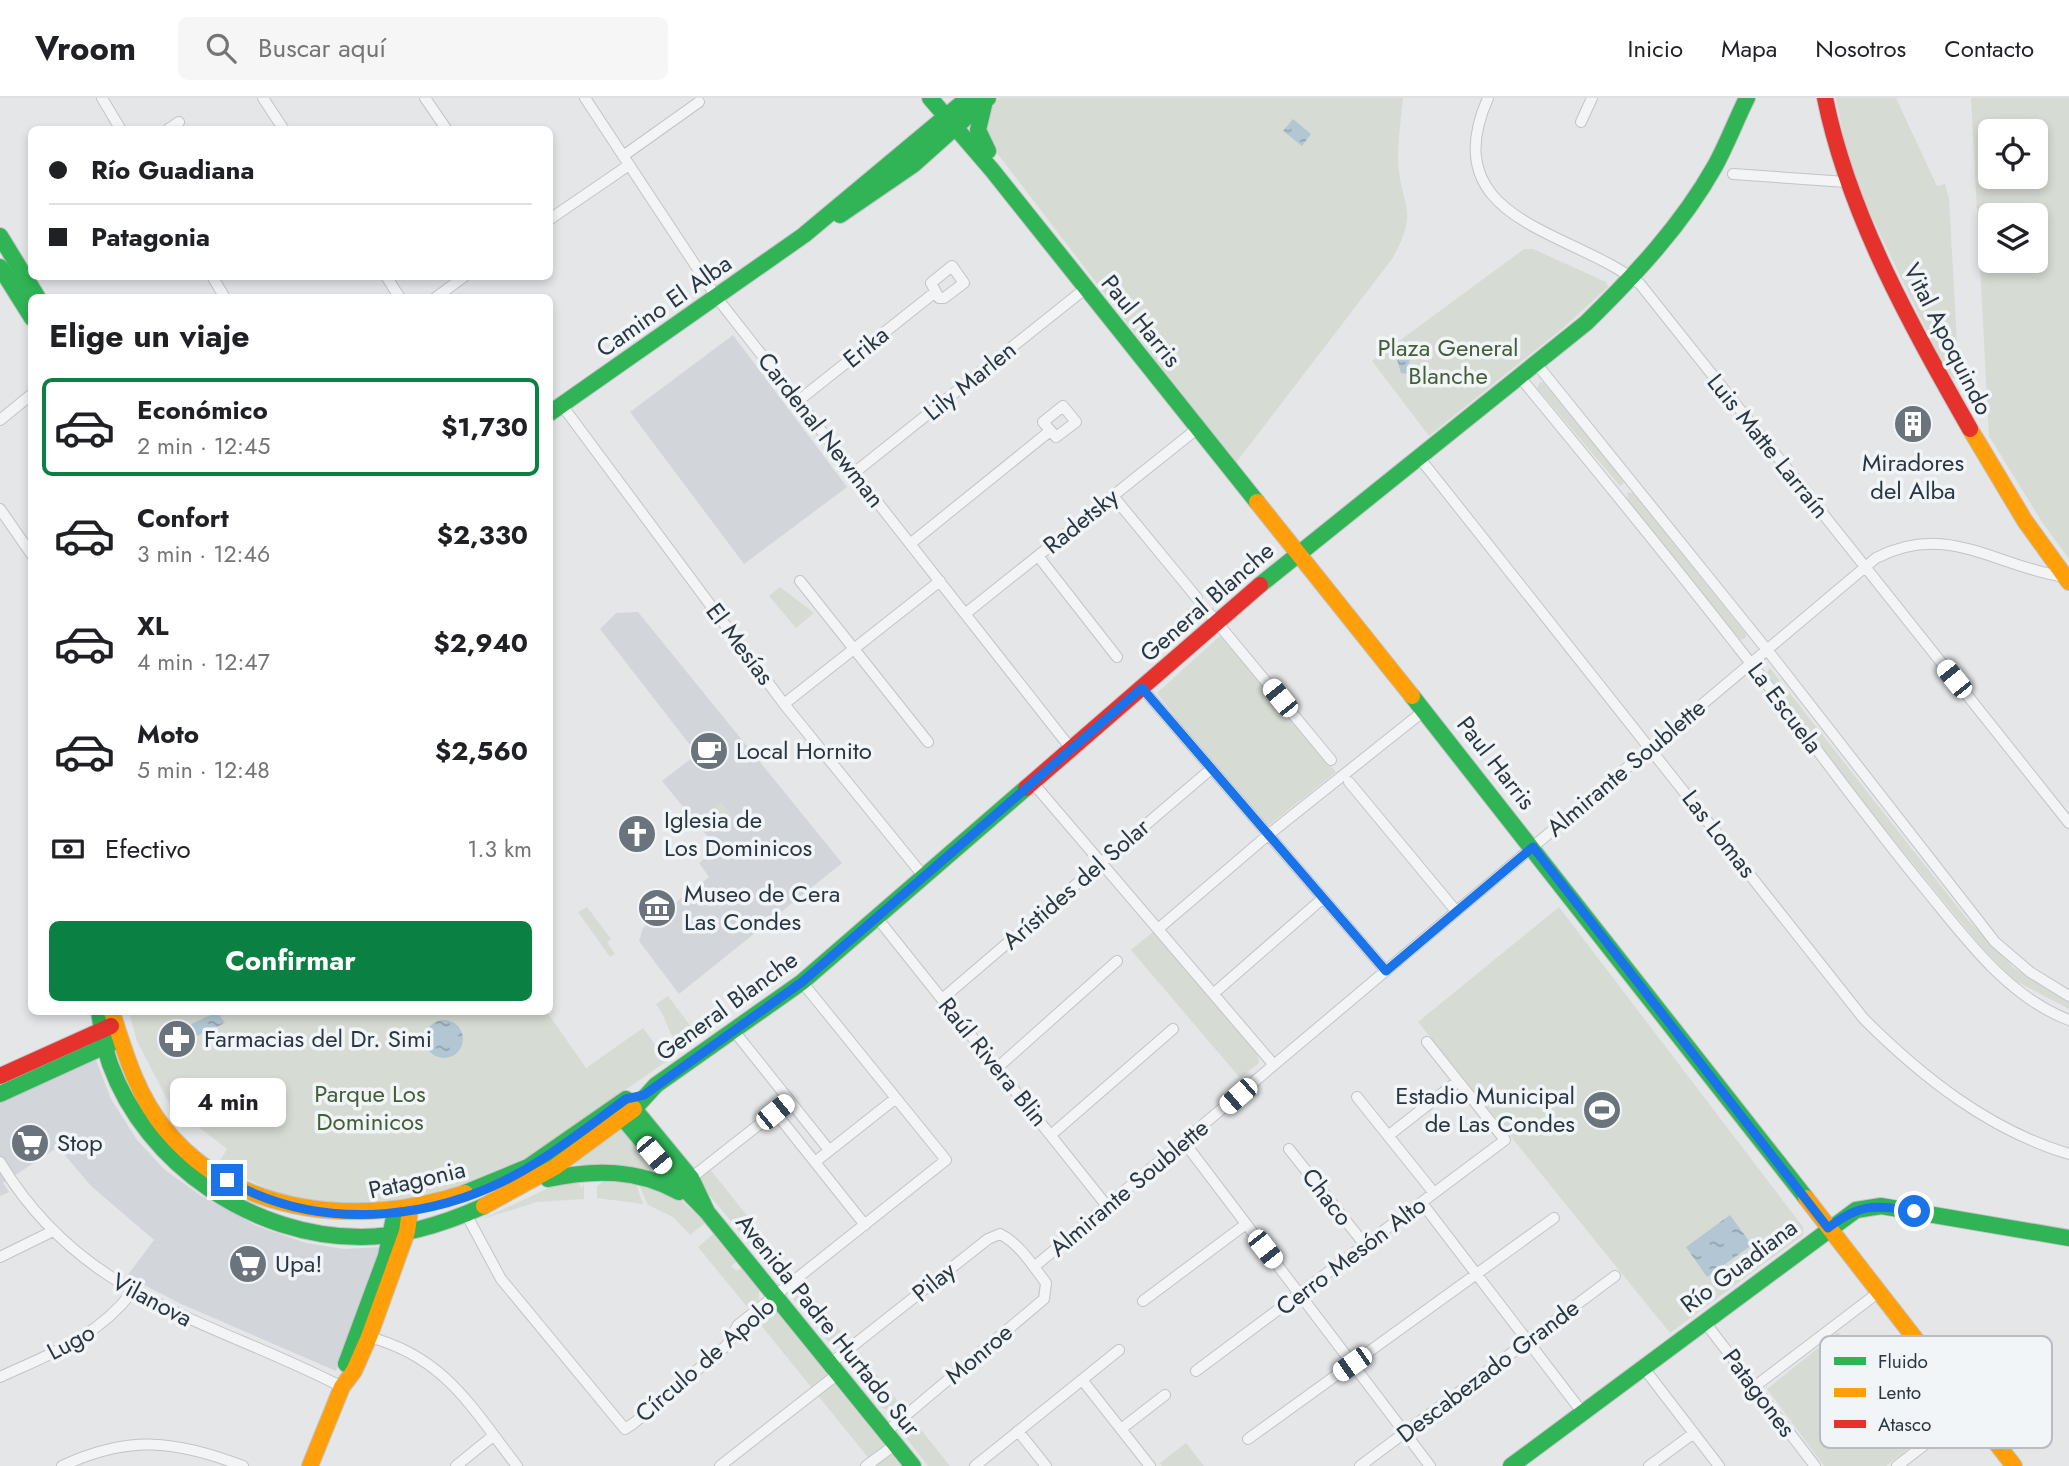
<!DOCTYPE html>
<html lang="es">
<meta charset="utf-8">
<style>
:root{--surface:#fff;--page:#f6f6f6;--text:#202124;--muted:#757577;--line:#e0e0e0;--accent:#0b8043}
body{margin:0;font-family:Jost,sans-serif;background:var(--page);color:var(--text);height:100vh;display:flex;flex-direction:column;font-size:26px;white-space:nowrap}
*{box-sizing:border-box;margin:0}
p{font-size:23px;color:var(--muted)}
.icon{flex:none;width:38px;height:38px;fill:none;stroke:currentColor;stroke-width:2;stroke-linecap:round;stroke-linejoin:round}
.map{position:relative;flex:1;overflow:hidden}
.panel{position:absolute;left:28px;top:196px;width:525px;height:721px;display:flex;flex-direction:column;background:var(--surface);border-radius:10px;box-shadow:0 4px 10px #0003}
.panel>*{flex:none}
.hud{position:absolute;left:28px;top:28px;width:525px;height:154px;border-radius:10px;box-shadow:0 4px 10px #0003;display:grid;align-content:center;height:154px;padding:0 21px;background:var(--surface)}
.buttons{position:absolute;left:1978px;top:21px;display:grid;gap:14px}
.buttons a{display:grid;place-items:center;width:70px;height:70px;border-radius:10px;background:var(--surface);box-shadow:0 4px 10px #0003;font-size:35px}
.end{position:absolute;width:32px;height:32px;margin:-16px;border:9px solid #1a73e8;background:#fff;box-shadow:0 0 0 4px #fff}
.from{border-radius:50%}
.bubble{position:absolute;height:49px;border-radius:10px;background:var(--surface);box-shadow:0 4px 10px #0003;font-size:23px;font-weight:700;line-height:49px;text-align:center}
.car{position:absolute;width:21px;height:42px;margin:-21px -10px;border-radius:9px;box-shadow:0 0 5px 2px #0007;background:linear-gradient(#fff 24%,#345 0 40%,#fff 0 76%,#345 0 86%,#fff 0)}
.hud b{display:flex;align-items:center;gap:24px;height:66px;font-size:26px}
.hud b+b{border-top:2px solid var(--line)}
.hud i{width:18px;height:18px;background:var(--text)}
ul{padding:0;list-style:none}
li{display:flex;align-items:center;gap:21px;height:98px;margin:0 14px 10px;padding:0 7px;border:4px solid transparent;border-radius:10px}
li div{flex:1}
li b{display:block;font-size:26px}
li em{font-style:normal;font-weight:700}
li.active{border-color:var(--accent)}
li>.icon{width:63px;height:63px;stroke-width:1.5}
h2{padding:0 21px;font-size:32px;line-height:84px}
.pay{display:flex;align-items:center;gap:18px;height:77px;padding:0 21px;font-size:26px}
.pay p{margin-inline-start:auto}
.primary-button{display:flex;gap:14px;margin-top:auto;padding:14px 21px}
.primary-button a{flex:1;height:80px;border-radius:10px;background:var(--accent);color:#fff;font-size:28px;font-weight:700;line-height:80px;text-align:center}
header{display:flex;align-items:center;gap:42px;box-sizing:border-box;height:98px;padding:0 35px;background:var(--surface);border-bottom:2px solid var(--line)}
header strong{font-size:33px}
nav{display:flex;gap:38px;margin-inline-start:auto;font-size:24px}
.search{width:490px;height:63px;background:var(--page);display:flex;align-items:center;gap:18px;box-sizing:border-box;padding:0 24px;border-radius:10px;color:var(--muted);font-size:26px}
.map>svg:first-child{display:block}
</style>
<header>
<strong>Vroom</strong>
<div class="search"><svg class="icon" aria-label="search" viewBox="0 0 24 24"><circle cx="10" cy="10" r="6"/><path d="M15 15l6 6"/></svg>Buscar aquí</div>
<nav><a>Inicio</a><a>Mapa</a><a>Nosotros</a><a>Contacto</a></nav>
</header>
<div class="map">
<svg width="2069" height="1368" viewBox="0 0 2069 1368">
<defs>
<pattern id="water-ripples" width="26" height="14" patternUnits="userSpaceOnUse" patternTransform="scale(1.75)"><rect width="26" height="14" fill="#b2c7d3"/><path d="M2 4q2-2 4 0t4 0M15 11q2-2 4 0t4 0" fill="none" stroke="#91a2ad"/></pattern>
</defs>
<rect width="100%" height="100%" fill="#e4e6e8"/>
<path fill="#d2d6db" d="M 733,237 L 847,389 L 744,466 L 630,314 Z
M 638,514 L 842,765 L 679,896 L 639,843 L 643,830 L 709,779 L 699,765 L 717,750 L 662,683 L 697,656 L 600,531 L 616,515 Z
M 96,962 L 111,1001 L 137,1042 L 165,1072 L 203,1099 L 257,1128 L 306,1145 L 344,1151 L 382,1149 L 336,1273 L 179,1205 L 127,1178 L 154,1142 L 91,1088 L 58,1049 L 3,1085 L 9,1094 L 0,1098 L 0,1002 Z"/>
<path fill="#d6dcd4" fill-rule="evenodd" d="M 999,0 L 1403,0 C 1401,20 1398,41 1398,61 C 1400,111 1421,109 1392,161 L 1235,366 L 974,25 Z
M 1836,0 L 1896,0 L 1937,88 L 1945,86 L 1949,100 L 1959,282 L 1949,279 L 1850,74 Z
M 1971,0 L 2069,0 L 2069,461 L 2042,424 L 1989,338 ZM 2035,33 L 2035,79 L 1990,79 L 1990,33 ZM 1990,117 L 2035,117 L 2035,163 L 1990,163 Z
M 1524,151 L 1533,151 L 1606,184 L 1608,189 L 1563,230 L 1429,338 L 1372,263 Z
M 1540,284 L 1544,285 L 1621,379 L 1624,385 L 1620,388 L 1537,290 Z
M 1628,394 L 1633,395 L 1746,536 L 1746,540 L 1740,542 L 1627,401 Z
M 780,489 L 814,515 L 796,530 L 769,498 Z
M 1220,538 L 1336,674 L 1268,728 L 1206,659 L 1157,595 Z
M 1770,570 L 1967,821 L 2014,870 L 2069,903 L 2069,911 L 2012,881 L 1979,846 L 1879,724 L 1766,576 Z
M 721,704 L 731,716 L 713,730 L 703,718 Z
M 587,809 L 611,841 L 607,844 L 615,856 L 610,859 L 578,814 Z
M 1559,809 L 1803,1129 L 1803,1137 L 1670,1235 L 1418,924 Z
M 1153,834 L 1257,956 L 1259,965 L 1240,980 L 1131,852 Z
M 668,898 L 695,934 L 677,945 C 667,932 666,919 656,906 Z
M 129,914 L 547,914 L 586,970 L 643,930 L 667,963 L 527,1060 C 469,1089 403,1110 338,1108 C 328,1107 316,1108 306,1105 C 275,1096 247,1081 218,1066 L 227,1051 L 170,1007 L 137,943 Z
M 621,1030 L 655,1072 L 572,1066 Z
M 709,1070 L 789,1170 L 777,1179 L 696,1081 Z
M 576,1081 L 582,1090 L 584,1085 L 584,1101 L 537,1104 L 482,1121 L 555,1087 Z
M 605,1082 L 635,1083 L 643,1106 L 597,1100 L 597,1088 Z
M 639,1087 L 675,1097 L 703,1122 L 704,1126 L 690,1137 L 673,1119 L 648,1107 Z
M 713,1136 L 736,1164 L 731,1168 L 736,1173 L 741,1170 L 759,1192 L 759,1201 L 748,1210 L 698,1149 Z
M 804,1188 L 848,1242 L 838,1250 L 832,1248 L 793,1200 Z
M 767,1212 L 775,1212 L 901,1368 L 875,1368 L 756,1221 Z
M 1838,1234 L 1862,1267 L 1850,1277 L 1907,1352 L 1886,1368 L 1824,1368 L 1767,1291 Z
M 858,1254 L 898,1303 L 888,1312 L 882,1310 L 849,1269 L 849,1260 Z
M 910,1318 L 950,1368 L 928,1368 L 898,1329 Z
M 1186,1345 L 1204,1368 L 1162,1368 L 1160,1365 Z"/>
<path fill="url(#water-ripples)" d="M 1293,21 L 1311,36 L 1302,48 L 1283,33 Z
M 1411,254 L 1418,257 L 1420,262 L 1410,261 L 1408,270 L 1422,267 L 1414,277 L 1401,275 L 1397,262 Z
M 217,914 L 225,925 L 192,940 L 187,928 Z
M425 941a19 19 0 1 1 38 0a19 19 0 1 1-38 0Z
M 1730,1117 L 1752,1147 L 1707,1179 L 1686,1149 Z"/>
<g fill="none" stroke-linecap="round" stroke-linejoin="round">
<defs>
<path id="street" d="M 102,0 L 121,32
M 263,0 L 284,32
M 425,0 L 447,32
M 585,0 L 717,200 L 1072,652
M 1488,0 C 1433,124 1573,132 1640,186 L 2069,725
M 1581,24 L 1592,0
M 167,32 L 179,24
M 623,58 L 699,4
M 1733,76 L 1846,84
M 550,121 L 629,67
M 952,168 L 964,185 L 944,200 L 939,200 L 931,185 Z
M 212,178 L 225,200
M 386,178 L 400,200
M 435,200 L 465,178
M 1535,264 L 1772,558 L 1995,844 L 2030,874 L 2069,898
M 1519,278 C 1595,370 1671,463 1745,558 C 1806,635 1863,716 1926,792 C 1966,841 2008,899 2069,922
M 798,303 L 934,195
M 561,306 L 784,606 L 925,780
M 1063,308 L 1076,324 L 1056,339 L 1043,324 Z
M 0,322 L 32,296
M 1418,358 L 1864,921 C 1922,979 1989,1032 2069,1056
M 854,375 L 1086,190
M 1113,398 L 1197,500
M 0,411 L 32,457
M 910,446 L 1050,333
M 1038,458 L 1117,559
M 800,483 L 928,644
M 965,516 L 1198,330
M 1210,516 L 1331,662
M 1142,590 L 1386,873
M 784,606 L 940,483
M 1349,684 L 1456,813
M 1033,685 L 1274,967
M 878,821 L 1107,1108
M 1158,831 L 1268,737 L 1425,612
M 1213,896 L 1322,801
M 942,901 L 1211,671
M 734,933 L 829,1052
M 997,970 L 1117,863
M 1357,999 L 1434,1095
M 775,1014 L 865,1127
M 1051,1037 L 1173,931
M 1388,1038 L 1458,983
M 1184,1044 L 1430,1368
M 1289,1051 L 1365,1147
M 0,1064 C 83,1203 211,1221 342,1289
M 815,1064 L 896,1000
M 691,1080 L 789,1003
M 1422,1105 L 1582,1314
M 466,1116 L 501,1181 L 625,1331 L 634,1325 L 727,1247 L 738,1227 L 946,1062 L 802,884
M 0,1159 L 53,1133
M 1034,1169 L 1876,460 C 1948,423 1996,469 2065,479
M 1143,1203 L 1246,1126
M 1704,1223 L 1815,1368
M 369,1239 C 445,1259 472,1310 517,1368
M 831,1265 L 988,1141 L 1000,1136 C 1019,1145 1033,1168 1046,1185 L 1044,1201 L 886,1334
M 1643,1269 L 1719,1368
M 1196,1273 L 1505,1042 L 1427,944
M 0,1279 C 50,1256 98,1239 132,1194
M 1083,1283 L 1150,1368
M 1754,1289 L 1879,1194
M 1121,1331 L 1165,1297
M 1018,1333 L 1046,1368
M 1248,1341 L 1554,1120
M 62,1368 C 129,1337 175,1342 243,1368
M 456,1368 L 493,1338
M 720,1368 L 839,1275
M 866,1368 L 896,1346
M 975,1368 L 1119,1252
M 1360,1368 L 1615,1178
M 1649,1368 L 1694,1335
M 1897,1368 L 1970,1312"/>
<path id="fast" d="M 930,0 L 992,72 L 1257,404
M 984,7 L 978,32 L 988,53
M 840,117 L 913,67 L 988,0
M 0,138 L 38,200
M 0,169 L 32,220
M 550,315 L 804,137 L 968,0
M 1260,487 L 1586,225 C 1634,178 1682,127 1715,68 C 1727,46 1736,22 1747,0
M 1412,598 L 1806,1100
M 99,914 C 102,931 104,949 110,966 C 147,1068 254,1139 361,1139 C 403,1139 446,1125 484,1108
M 0,996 L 114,944
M 634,1011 L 656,987 L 802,884 L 1026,690
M 617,1013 L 666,1072 L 707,1114 L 913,1368
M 548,1081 C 594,1071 637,1071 679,1094
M 465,1095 L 528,1069 L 626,1001 L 691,1080 L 707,1114
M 346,1266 L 386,1158 L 395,1114
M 1511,1368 L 1856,1112 L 1881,1108 L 2069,1140"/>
<path id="slow" d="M 1970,331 L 2025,423 L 2069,484
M 1257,404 L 1412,598
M 112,914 C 125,955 137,997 165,1031 C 238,1120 362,1129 465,1095
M 1806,1100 L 2014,1368
M 484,1108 L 555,1069 L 634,1011
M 310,1368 L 342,1289 L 354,1273 L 369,1239 L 407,1134 L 410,1112"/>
<path id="jam" d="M 1825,0 C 1849,118 1911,227 1970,331
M 1026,690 L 1260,487
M 0,978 L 111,928"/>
</defs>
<use href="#street" stroke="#c2c4c6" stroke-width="12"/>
<use href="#fast" stroke="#c2c4c6" stroke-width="18"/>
<use href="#slow" stroke="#c2c4c6" stroke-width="18"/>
<use href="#jam" stroke="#c2c4c6" stroke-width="18"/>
<use href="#street" stroke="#f3f4f6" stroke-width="10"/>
<use href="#fast" stroke="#30b455" stroke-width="16"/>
<use href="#slow" stroke="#ff9f0a" stroke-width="16"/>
<use href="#jam" stroke="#e5322d" stroke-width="16"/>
</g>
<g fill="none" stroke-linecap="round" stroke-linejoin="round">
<path stroke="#1a73e8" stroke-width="9" d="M 227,1082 C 324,1137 446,1123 539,1063 C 569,1044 597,1022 626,1001 L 644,997 L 802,884 L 1142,590 L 1386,873 L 1533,749 L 1828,1130 C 1860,1105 1875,1107 1914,1113"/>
</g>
<defs>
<symbol id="building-disc" viewBox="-11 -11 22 22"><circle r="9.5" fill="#6b747d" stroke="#f2f5f8"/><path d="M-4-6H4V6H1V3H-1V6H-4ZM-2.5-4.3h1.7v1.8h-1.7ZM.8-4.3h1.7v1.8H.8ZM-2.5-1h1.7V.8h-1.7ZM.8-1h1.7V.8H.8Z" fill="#fff"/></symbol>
<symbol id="cafe-disc" viewBox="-11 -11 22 22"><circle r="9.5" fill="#6b747d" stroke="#f2f5f8"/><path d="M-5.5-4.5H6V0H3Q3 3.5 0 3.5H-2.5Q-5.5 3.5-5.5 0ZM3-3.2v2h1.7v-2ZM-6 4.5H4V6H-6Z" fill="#fff"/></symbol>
<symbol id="church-disc" viewBox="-11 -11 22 22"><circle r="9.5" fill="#6b747d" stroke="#f2f5f8"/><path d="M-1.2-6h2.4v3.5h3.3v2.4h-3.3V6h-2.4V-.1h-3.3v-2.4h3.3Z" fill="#fff"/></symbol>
<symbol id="museum-disc" viewBox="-11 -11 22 22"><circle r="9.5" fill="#6b747d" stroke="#f2f5f8"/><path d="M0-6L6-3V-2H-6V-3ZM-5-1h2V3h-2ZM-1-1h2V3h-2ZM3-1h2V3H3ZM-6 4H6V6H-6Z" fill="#fff"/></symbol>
<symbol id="pharmacy-disc" viewBox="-11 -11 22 22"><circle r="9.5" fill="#6b747d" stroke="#f2f5f8"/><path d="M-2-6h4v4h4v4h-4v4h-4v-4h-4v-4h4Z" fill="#fff"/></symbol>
<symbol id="stadium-disc" viewBox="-11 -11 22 22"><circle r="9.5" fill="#6b747d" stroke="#f2f5f8"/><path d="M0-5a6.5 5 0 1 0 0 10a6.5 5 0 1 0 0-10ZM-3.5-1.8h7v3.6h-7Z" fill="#fff"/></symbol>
<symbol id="supermarket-disc" viewBox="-11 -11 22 22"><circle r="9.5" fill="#6b747d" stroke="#f2f5f8"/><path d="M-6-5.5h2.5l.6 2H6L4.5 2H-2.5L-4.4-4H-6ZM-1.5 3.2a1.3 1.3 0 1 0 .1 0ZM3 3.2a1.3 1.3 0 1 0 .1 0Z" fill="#fff"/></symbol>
</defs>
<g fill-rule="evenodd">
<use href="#building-disc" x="1891" y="304" width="44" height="44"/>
<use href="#cafe-disc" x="687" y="631" width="44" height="44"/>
<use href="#church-disc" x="615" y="714" width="44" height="44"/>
<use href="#museum-disc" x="635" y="788" width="44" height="44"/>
<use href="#pharmacy-disc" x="155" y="919" width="44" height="44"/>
<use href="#stadium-disc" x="1580" y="990" width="44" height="44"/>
<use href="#supermarket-disc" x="8" y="1023" width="44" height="44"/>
<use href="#supermarket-disc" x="226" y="1144" width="44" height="44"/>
</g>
<g text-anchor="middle" stroke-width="7" stroke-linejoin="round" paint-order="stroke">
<g font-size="24" fill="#2a3743" stroke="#f2f5f8">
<text transform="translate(664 208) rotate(-35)" y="8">Camino El Alba</text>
<text transform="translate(1141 223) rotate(51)" y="8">Paul Harris</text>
<text transform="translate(1948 241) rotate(63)" y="8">Vital Apoquindo</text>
<text transform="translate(866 249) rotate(-39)" y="8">Erika</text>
<text transform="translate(970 283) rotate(-39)" y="8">Lily Marlen</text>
<text transform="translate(821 332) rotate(52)" y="8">Cardenal Newman</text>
<text transform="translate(1768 348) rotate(51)" y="8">Luis Matte Larraín</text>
<text transform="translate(1081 423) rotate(-39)" y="8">Radetsky</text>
<text transform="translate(1207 504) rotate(-41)" y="8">General Blanche</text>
<text transform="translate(740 546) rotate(53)" y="8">El Mesías</text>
<text transform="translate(1785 610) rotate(53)" y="8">La Escuela</text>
<text transform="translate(1496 665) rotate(52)" y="8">Paul Harris</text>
<text transform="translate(1626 670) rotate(-40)" y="8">Almirante Soublette</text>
<text transform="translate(1719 736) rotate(52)" y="8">Las Lomas</text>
<text transform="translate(1076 786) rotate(-41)" y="8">Arístides del Solar</text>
<text transform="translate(727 908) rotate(-36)" y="8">General Blanche</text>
<text transform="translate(993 964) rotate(51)" y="8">Raúl Rivera Blin</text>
<text transform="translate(417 1082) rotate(-13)" y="8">Patagonia</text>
<text transform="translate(1129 1090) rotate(-40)" y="8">Almirante Soublette</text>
<text transform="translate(1327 1099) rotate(52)" y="8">Chaco</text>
<text transform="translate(1351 1158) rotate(-37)" y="8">Cerro Mesón Alto</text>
<text transform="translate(1739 1168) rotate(-37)" y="8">Río Guadiana</text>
<text transform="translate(934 1184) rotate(-39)" y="8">Pilay</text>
<text transform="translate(152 1202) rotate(28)" y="8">Vilanova</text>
<text transform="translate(828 1227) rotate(51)" y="8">Avenida Padre Hurtado Sur</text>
<text transform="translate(71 1244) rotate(-28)" y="8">Lugo</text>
<text transform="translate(979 1256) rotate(-40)" y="8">Monroe</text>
<text transform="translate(705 1262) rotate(-41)" y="8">Círculo de Apolo</text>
<text transform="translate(1488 1273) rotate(-37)" y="8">Descabezado Grande</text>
<text transform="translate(1759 1295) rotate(53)" y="8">Patagones</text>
</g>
<g font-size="24" fill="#445e37" stroke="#f2f5f8">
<text x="1448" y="258">Plaza General<tspan x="1448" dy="28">Blanche</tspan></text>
<text x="370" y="1004">Parque Los<tspan x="370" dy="28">Dominicos</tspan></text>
</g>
<g font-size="24" fill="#2a3743" stroke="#f2f5f8" text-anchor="start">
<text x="1913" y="373" text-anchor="middle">Miradores<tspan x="1913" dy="28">del Alba</tspan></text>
<text x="736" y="661">Local Hornito</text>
<text x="664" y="730">Iglesia de<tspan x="664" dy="28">Los Dominicos</tspan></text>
<text x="684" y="804">Museo de Cera<tspan x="684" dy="28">Las Condes</tspan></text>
<text x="204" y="949">Farmacias del Dr. Simi</text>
<text x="1575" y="1006" text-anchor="end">Estadio Municipal<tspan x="1575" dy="28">de Las Condes</tspan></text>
<text x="57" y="1053">Stop</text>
<text x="275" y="1174">Upa!</text>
</g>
</g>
<rect x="1820" y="1238" width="232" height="112" rx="10" fill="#f2f5f8" stroke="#b6bcc2" stroke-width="2"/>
<rect x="1834" y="1259" width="32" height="8" fill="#30b455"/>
<rect x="1834" y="1290" width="32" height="9" fill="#ff9f0a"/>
<rect x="1834" y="1322" width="32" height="8" fill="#e5322d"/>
<g font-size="19" fill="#2a3743">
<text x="1878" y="1270">Fluido</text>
<text x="1878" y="1301">Lento</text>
<text x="1878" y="1333">Atasco</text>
</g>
</svg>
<div class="buttons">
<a><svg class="icon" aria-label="locate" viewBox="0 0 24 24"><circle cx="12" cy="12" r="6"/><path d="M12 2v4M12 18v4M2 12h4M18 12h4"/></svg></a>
<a><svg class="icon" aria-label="layers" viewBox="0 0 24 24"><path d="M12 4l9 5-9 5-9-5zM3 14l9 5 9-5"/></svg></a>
</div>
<i class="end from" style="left:1914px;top:1113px"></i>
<i class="end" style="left:227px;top:1082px"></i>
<div class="bubble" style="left:170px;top:980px;width:116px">4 min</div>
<i class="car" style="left:1954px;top:581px;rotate:321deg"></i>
<i class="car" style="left:1280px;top:600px;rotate:321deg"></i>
<i class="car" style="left:1238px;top:998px;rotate:229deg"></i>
<i class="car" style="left:775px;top:1014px;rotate:51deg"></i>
<i class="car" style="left:654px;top:1057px;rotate:140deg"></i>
<i class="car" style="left:1265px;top:1151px;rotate:142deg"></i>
<i class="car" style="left:1352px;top:1266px;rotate:235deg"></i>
<div class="hud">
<b><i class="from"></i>Río Guadiana</b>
<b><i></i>Patagonia</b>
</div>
<section class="panel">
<h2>Elige un viaje</h2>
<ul>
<li class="active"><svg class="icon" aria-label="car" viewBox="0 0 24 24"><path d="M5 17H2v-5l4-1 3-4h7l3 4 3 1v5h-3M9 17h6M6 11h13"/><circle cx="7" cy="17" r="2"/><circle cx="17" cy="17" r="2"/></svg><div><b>Económico</b><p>2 min · 12:45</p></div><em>$1,730</em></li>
<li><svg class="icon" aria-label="car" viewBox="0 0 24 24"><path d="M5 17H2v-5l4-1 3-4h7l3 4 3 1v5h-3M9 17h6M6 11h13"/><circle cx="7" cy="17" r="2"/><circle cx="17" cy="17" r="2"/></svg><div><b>Confort</b><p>3 min · 12:46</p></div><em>$2,330</em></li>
<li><svg class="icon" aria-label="car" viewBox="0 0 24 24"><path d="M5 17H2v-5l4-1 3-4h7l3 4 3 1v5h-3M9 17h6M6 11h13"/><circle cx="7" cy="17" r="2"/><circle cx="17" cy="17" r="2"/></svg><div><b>XL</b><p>4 min · 12:47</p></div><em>$2,940</em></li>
<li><svg class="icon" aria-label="car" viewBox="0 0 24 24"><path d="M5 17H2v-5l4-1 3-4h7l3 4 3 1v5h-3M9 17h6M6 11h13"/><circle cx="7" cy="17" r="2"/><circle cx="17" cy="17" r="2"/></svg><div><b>Moto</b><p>5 min · 12:48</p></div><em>$2,560</em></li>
</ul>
<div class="pay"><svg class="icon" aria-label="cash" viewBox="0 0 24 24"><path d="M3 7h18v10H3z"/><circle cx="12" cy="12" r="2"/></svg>Efectivo<p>1.3 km</p></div>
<div class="primary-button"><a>Confirmar</a></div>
</section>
</div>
